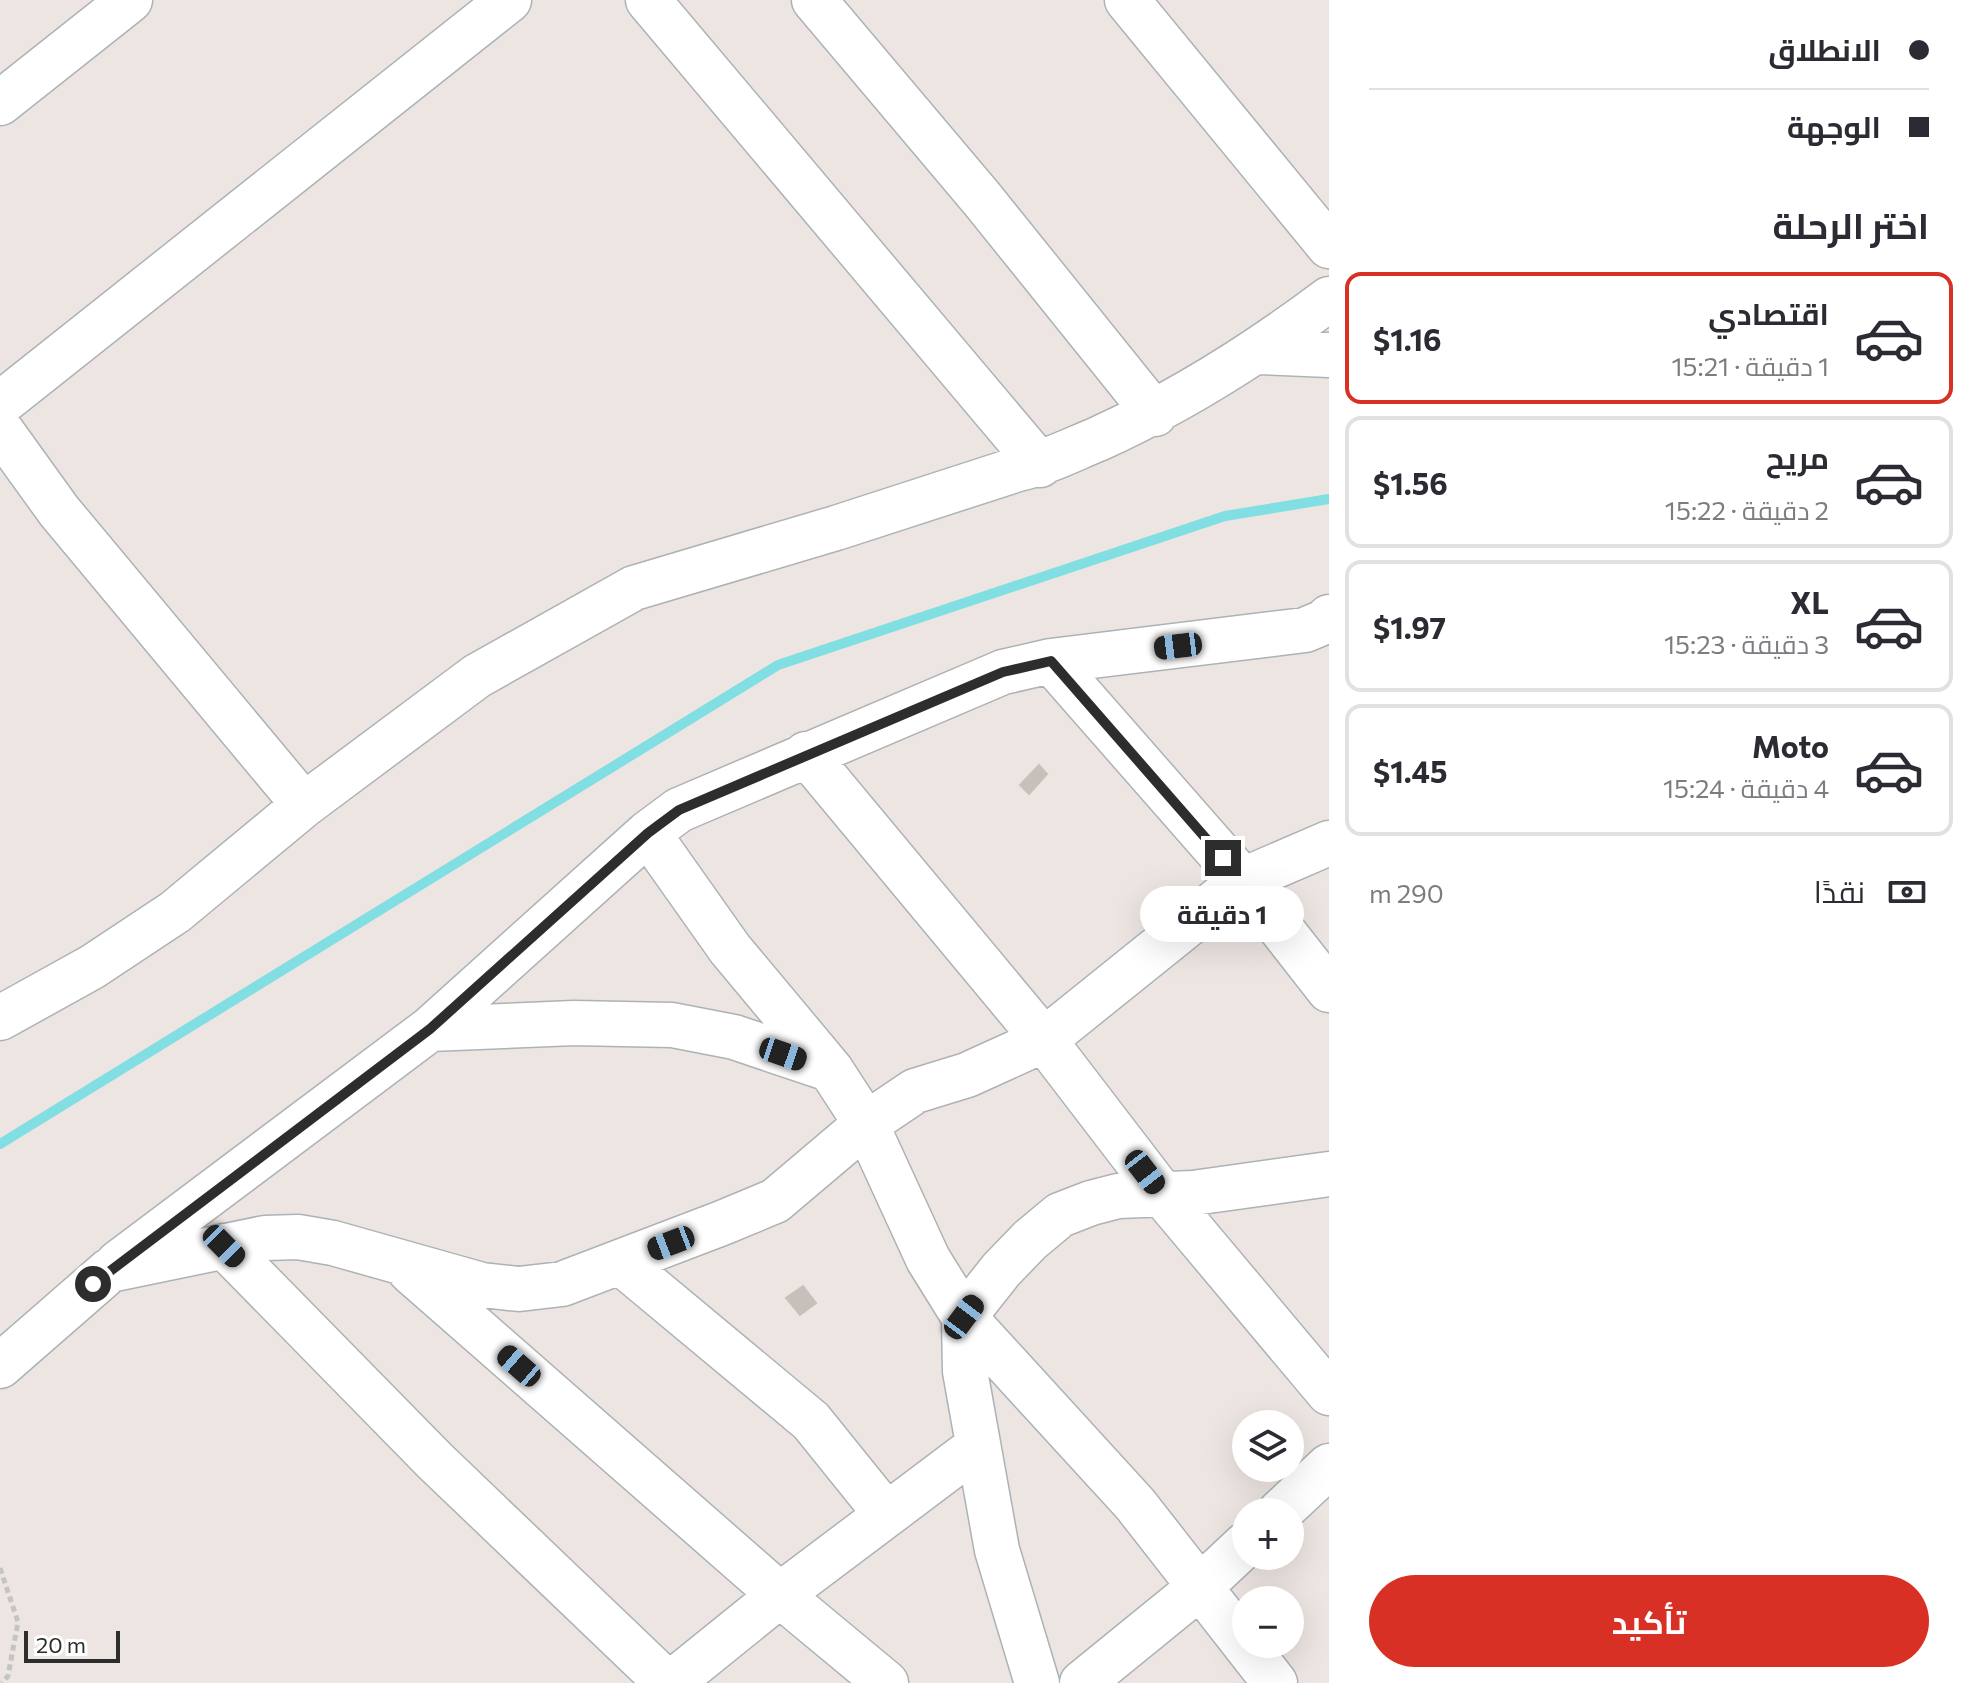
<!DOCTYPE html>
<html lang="ar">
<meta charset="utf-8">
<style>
:root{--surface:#fff;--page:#f2f2f3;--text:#2b2b33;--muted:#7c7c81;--line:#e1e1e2;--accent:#d93025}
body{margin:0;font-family:Commissioner,Cairo,sans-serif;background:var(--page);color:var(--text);direction:rtl;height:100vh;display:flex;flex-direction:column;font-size:30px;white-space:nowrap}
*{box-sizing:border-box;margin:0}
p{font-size:26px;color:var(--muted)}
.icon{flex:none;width:44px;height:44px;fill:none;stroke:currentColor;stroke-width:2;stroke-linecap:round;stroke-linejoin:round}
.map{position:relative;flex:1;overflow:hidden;direction:ltr}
.panel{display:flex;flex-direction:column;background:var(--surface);width:640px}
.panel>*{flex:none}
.guide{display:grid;align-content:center;height:176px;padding:0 40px;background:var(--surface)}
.controls{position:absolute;left:1232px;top:1410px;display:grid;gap:16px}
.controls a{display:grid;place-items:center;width:72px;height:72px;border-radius:50%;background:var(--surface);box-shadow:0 8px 32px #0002;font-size:40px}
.scale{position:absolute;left:24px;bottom:20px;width:96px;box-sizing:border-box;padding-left:8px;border:4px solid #2d2d2d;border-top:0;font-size:22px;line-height:28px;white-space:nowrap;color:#2d2d2d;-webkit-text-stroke:6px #fff;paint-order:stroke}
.end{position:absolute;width:36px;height:36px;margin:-18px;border:10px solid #2d2d2d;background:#fff;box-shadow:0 0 0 4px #fff}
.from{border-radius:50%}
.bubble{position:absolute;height:56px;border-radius:28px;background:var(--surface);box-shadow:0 8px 32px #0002;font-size:26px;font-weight:700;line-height:56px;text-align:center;direction:rtl}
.car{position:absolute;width:24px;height:48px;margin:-24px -12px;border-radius:10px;box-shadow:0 0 6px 2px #0007;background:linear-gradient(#222 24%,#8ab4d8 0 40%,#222 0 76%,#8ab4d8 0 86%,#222 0)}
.guide b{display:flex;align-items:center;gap:28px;height:76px;font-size:30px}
.guide b+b{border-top:2px solid var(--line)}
.guide i{width:20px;height:20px;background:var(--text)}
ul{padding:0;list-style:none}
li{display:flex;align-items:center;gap:24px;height:132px;margin:0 16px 12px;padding:0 24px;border:4px solid var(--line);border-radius:16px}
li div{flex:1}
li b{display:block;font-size:30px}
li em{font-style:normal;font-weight:700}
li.selected{border-color:var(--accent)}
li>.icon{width:72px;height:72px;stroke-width:1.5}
h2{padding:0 40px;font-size:36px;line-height:96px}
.pay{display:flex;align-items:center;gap:20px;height:88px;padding:0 40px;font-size:30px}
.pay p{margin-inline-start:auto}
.action{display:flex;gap:16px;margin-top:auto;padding:16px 40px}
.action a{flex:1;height:92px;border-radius:48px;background:var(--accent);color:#fff;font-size:32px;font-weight:700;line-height:92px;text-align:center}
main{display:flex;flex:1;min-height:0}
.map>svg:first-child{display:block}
</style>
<main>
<section class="panel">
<div class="guide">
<b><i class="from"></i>الانطلاق</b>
<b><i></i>الوجهة</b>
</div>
<h2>اختر الرحلة</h2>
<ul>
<li class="selected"><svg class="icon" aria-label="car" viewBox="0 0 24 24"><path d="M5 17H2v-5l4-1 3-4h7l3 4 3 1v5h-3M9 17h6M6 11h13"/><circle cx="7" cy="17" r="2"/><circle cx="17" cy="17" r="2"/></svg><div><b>اقتصادي</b><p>1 دقيقة · 15:21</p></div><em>$1.16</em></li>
<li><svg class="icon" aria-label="car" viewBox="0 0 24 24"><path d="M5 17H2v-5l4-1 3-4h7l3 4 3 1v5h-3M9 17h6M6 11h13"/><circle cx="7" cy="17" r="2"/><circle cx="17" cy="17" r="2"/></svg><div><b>مريح</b><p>2 دقيقة · 15:22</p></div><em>$1.56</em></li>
<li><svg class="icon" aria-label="car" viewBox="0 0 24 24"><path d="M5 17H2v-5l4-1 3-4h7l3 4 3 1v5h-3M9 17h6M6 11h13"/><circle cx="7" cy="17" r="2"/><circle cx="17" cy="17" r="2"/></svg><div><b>XL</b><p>3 دقيقة · 15:23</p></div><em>$1.97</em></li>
<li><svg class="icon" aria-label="car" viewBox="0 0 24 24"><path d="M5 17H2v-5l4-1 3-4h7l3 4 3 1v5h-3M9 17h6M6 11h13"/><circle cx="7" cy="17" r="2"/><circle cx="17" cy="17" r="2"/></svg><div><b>Moto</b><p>4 دقيقة · 15:24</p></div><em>$1.45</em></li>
</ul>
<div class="pay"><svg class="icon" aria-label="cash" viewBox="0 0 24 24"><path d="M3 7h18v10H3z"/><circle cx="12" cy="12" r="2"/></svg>نقدًا<p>290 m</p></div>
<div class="action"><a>تأكيد</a></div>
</section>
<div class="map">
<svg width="1329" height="1683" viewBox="0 0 1329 1683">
<rect width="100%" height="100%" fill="#ede5e1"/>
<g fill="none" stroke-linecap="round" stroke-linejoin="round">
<path stroke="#81dee2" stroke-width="10" d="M 0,1144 L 778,665 L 1225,516 L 1329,499"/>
</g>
<path fill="#c6c0bc" stroke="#c8c0bb" stroke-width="2" d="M 1039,765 L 1047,774 L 1029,794 L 1020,785 Z
M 803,1286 L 816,1303 L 800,1315 L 786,1298 Z"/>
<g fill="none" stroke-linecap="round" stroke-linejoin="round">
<defs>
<path id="minor" d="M 648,0 L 1040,465
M 814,0 L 982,199 L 1155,414
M 1127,0 L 1329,246
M 0,103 L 130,0
M 1258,352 L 1329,355
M 0,404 L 509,0
M 0,429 L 59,511 L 304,805
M 1051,661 L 1243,880 L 1329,990
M 806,754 L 1044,1040 L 1162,1194 L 1329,1393
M 648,833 L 730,949 L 831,1070 L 866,1124 L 928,1259 L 964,1317 L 1135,1504 L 1275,1683
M 0,1018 L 92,967 L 175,912 L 304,805 L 477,676 L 634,588 L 836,528 L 1018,469 C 1046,463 1071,450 1098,439 C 1182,401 1256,354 1329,299
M 430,1029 L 574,1023 L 672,1025 L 734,1037 L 829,1069
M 224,1246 L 435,1461 L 667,1683
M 620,1262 L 811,1421 L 886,1514
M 118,1263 L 430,1029 L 648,833 L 679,810 L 1003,672 L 1051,661 L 1305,630 L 1324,622 L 1329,617
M 410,1271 L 780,1595 L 886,1683
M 0,1366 L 110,1270 L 265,1238 L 298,1237 L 333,1243 L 482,1285 L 519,1289 L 562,1284 L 722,1223 L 775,1201 L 866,1124 L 915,1091 L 967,1075 L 1044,1040 L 1243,880 L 1329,843
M 1280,1512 L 1329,1466
M 671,1683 L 780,1595 L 978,1446
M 1037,1683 L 997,1550 L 965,1371 L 964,1317 L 1001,1270 L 1030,1240 L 1060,1215 L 1091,1203 L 1118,1196 L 1193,1193 L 1329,1174
M 1082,1683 L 1200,1587 L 1246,1544"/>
</defs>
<use href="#minor" stroke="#adb2b7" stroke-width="47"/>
<path stroke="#c4c4c4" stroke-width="5" stroke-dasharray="6 4" stroke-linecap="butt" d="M 0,1568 L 18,1622 L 8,1676 L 2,1683"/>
<use href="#minor" stroke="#fff" stroke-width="44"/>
</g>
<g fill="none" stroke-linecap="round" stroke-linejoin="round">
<path stroke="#2d2d2d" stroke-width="10" d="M 93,1284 L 430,1029 L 648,833 L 679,810 L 1003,672 L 1051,661 L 1223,858"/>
</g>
</svg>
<div class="controls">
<a><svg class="icon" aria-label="layers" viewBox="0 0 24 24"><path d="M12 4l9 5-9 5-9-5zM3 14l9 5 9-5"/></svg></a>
<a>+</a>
<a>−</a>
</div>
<div class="scale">20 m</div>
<i class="end from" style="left:93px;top:1284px"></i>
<i class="end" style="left:1223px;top:858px"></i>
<div class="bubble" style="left:1140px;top:886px;width:164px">1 دقيقة</div>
<i class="car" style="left:1178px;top:646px;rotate:263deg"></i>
<i class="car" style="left:783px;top:1054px;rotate:109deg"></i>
<i class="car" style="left:1145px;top:1172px;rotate:142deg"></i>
<i class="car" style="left:671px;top:1243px;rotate:249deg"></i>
<i class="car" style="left:224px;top:1246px;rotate:135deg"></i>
<i class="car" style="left:964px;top:1317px;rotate:37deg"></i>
<i class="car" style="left:519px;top:1366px;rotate:311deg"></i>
</div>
</main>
